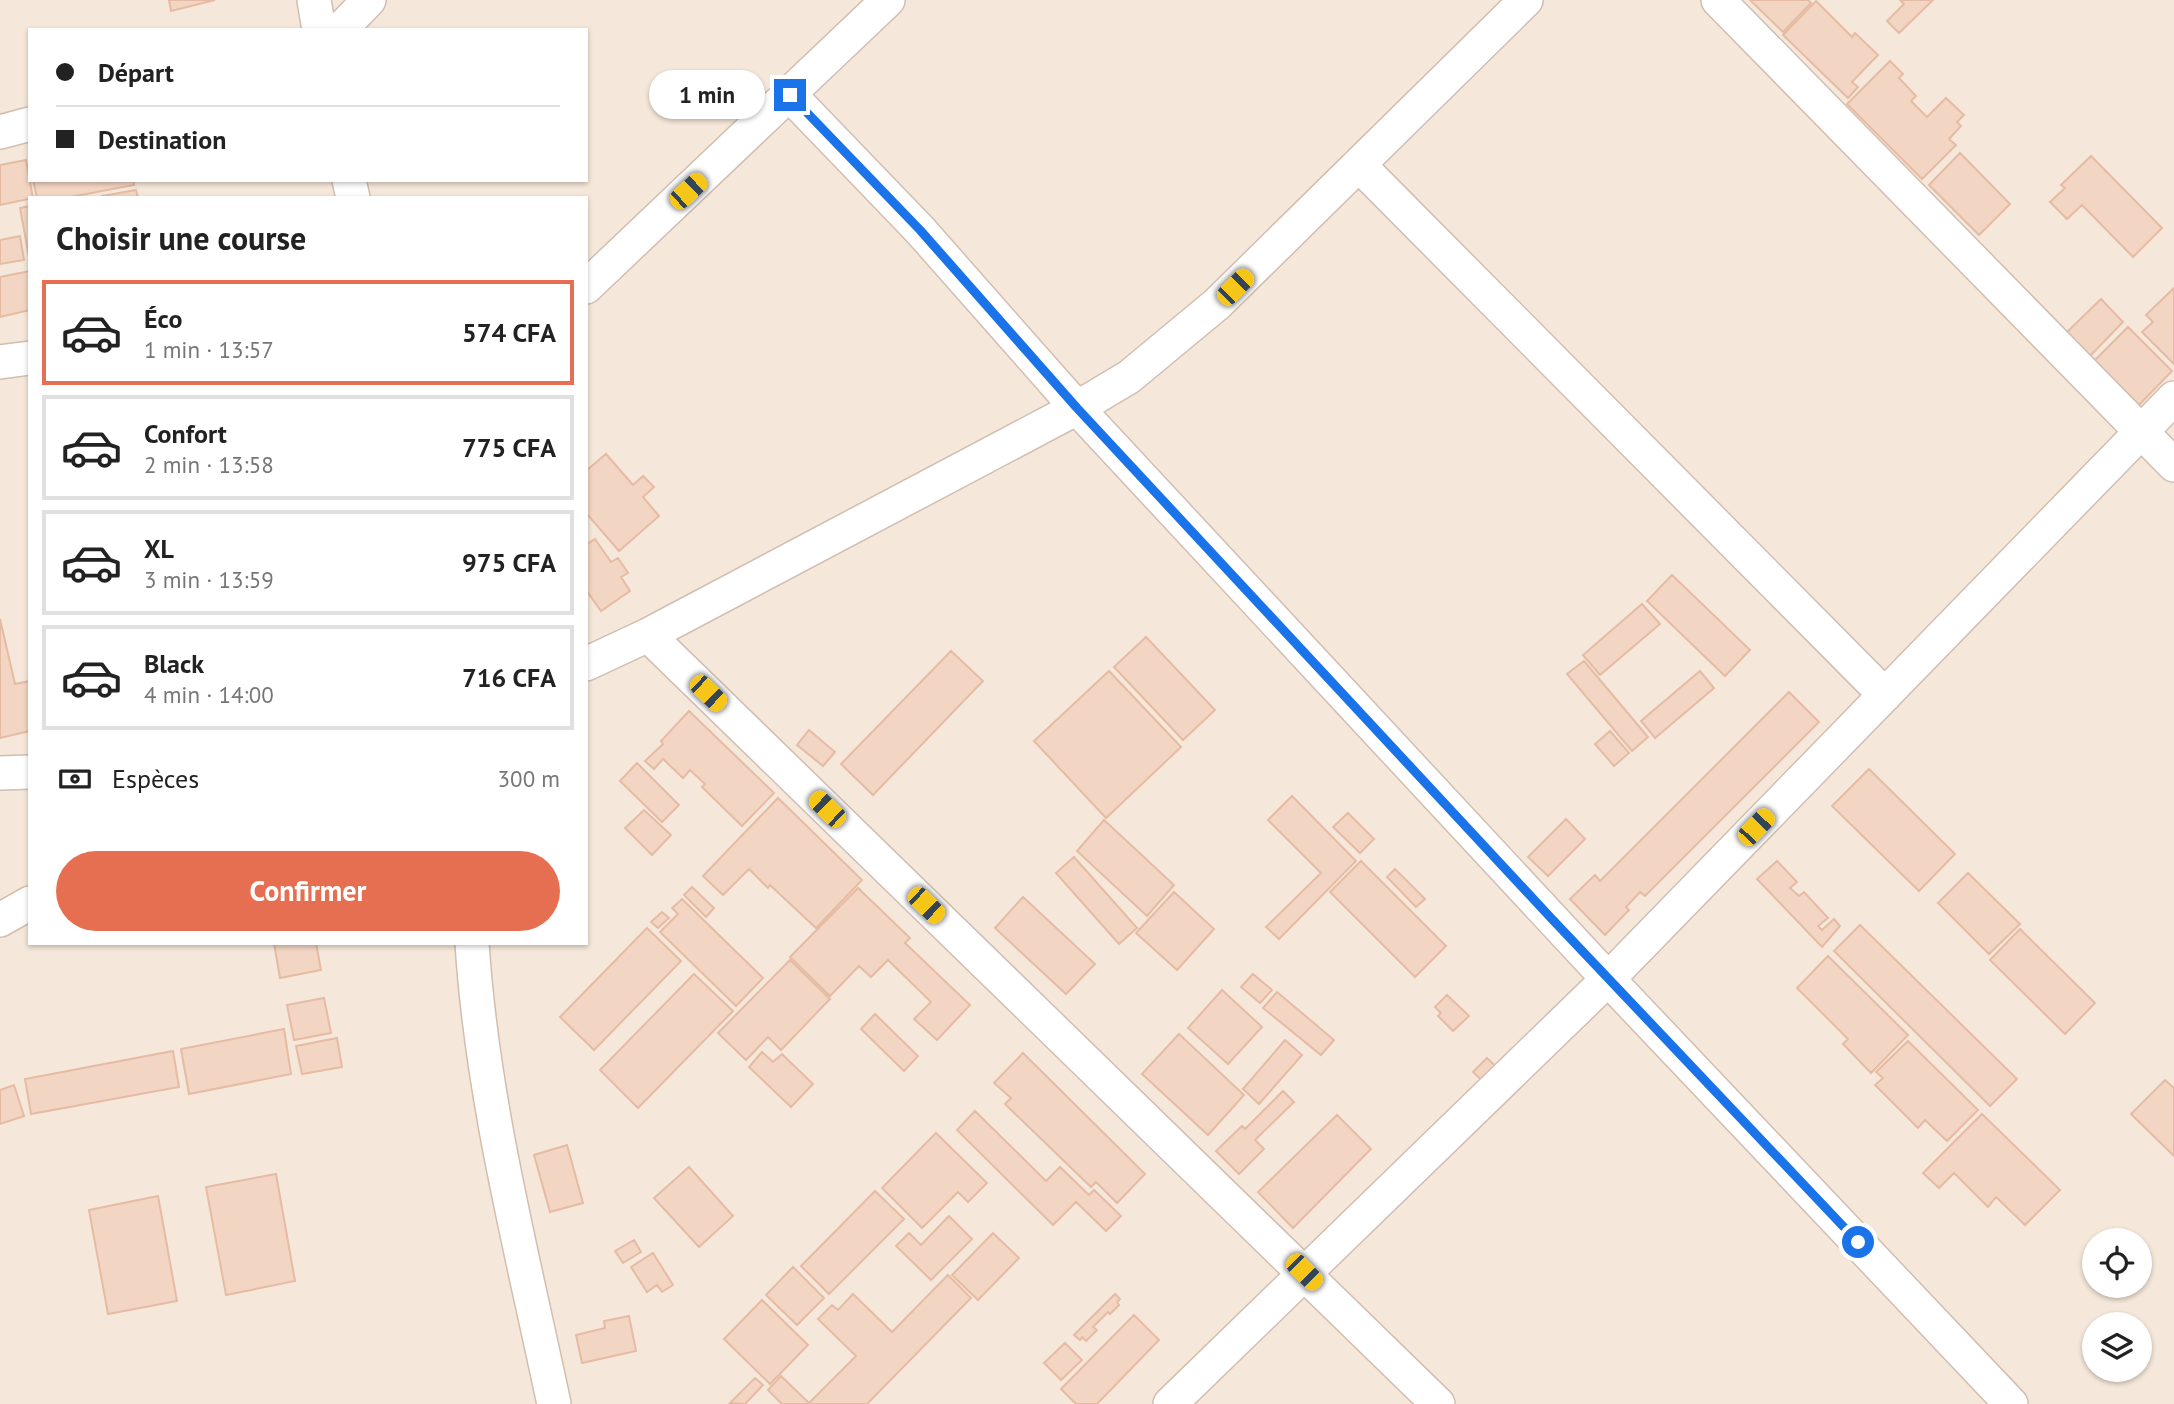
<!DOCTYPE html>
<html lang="fr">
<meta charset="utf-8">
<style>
:root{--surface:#fff;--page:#f6f6f6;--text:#222;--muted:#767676;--line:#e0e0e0;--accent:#e76f51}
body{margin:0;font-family:"PT Sans",sans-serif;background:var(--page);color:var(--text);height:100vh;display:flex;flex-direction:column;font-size:26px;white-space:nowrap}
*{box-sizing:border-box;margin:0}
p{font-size:23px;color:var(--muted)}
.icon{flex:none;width:38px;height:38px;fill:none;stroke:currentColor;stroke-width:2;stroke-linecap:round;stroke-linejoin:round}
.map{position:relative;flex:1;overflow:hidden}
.panel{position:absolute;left:28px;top:196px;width:560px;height:749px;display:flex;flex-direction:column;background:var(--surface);border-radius:0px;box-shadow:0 2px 5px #0004}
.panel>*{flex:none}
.banner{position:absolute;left:28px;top:28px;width:560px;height:154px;border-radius:0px;box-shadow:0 2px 5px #0004;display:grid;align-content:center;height:154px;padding:0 28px;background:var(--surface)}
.tools{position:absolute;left:2082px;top:1228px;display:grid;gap:14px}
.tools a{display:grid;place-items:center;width:70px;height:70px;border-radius:50%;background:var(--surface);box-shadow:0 2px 5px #0004;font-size:35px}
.end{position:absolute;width:32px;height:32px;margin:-16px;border:9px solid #1a73e8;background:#fff;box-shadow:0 0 0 4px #fff}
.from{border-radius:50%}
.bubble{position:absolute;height:49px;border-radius:24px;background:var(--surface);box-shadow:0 2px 5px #0004;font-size:23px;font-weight:600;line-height:49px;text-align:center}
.car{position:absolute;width:21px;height:42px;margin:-21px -10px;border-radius:9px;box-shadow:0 0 5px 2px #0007;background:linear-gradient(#f5c518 24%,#345 0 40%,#f5c518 0 76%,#345 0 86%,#f5c518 0)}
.banner b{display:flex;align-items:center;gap:24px;height:66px;font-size:26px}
.banner b+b{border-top:2px solid var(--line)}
.banner i{width:18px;height:18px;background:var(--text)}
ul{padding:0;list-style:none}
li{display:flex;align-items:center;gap:21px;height:105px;margin:0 14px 10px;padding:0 14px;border:4px solid var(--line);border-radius:0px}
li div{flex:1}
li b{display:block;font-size:26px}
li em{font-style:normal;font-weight:600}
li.selected{border-color:var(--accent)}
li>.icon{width:63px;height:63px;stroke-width:1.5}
h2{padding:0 28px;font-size:32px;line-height:84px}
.pay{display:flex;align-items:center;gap:18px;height:77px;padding:0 28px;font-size:26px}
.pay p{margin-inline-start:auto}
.button{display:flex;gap:14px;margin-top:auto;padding:14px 28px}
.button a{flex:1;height:80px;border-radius:42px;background:var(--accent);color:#fff;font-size:28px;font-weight:600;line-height:80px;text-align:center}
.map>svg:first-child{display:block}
</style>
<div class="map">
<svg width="2174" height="1404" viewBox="0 0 2174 1404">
<rect width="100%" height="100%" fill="#fdf6ec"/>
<path fill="#f5e8da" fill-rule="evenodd" d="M 0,0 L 2174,0 L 2174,1404 L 0,1404 ZM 30,30 L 586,30 L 586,180 L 30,180 ZM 30,198 L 586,198 L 586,943 L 30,943 ZM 2095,1241 L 2140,1241 L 2140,1286 L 2095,1286 ZM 2095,1325 L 2140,1325 L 2140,1370 L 2095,1370 Z"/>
<path fill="#f3d5c3" stroke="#e6bba3" stroke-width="2" d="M 169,0 L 215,0 L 171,11 Z
M 1750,0 L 1808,0 L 1811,3 L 1783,32 Z
M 1900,0 L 1933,0 L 1899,33 L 1887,21 L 1904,4 Z
M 1816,1 L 1852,37 L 1855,33 L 1878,55 L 1852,82 L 1858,87 L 1848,98 L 1783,35 Z
M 1890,61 L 1903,74 L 1899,78 L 1916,96 L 1911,101 L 1927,117 L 1946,98 L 1964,115 L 1957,122 L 1961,126 L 1949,139 L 1956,145 L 1922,179 L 1847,104 Z
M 1960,153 L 2010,204 L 1979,235 L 1929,185 Z
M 2091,156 L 2162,228 L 2133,257 L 2082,205 L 2067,219 L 2050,202 L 2065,188 L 2061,185 Z
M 26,160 L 33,198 L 0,205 L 0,165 Z
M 33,180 L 133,180 L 134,185 L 65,198 L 37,198 Z
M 136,190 L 138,198 L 102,198 L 102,196 Z
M 30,206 L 30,262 L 20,208 Z
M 20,236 L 24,260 L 0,264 L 0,240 Z
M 30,271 L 30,310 L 0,317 L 0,277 Z
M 2174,288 L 2174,364 L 2142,332 L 2153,322 L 2146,315 Z
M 2101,299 L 2123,322 L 2090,356 L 2067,332 Z
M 2128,327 L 2172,371 L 2137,407 L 2093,362 Z
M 606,454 L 633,485 L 643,476 L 654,487 L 643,497 L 659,516 L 619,551 L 586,513 L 586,471 Z
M 595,539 L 611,562 L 618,558 L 628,573 L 621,577 L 630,591 L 601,611 L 586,590 L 586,545 Z
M 1672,575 L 1750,650 L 1725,676 L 1647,601 Z
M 1642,604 L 1660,624 L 1600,675 L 1583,655 Z
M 0,619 L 15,684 L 30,681 L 30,731 L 0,738 Z
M 1146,637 L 1215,710 L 1183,740 L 1114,667 Z
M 951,651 L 983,681 L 873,795 L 841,764 Z
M 1584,661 L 1648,737 L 1632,751 L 1567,674 Z
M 1109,671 L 1181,747 L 1106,818 L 1034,741 Z
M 1700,671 L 1714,688 L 1655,738 L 1641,721 Z
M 1789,692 L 1819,722 L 1645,896 L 1640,892 L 1626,907 L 1629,910 L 1605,935 L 1570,899 L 1595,875 L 1600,881 Z
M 689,711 L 774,793 L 742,826 L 702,787 L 705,784 L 690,770 L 683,778 L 663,759 L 654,769 L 645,761 L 663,744 L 661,741 Z
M 809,730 L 835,752 L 823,766 L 797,745 Z
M 1610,731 L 1629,753 L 1614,766 L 1595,744 Z
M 637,763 L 679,805 L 662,822 L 620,781 Z
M 1869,769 L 1955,854 L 1919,891 L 1832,806 Z
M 1292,796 L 1356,861 L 1279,939 L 1266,927 L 1321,873 L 1268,820 Z
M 778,798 L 862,880 L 816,928 L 770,885 L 768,888 L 749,869 L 723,895 L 703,876 Z
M 644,810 L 671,835 L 652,855 L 625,828 Z
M 1348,813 L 1374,839 L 1360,853 L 1333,827 Z
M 1566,819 L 1585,839 L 1548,876 L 1528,857 Z
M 1104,820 L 1174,885 L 1147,916 L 1077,851 Z
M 1074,857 L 1137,928 L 1119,944 L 1056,873 Z
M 1361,861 L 1446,946 L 1415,977 L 1330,892 Z
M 1777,861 L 1797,882 L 1790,888 L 1799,896 L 1804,892 L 1828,918 L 1818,926 L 1822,930 L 1834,919 L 1840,926 L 1822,947 L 1757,879 Z
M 1395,869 L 1425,899 L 1416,907 L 1387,877 Z
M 1968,873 L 2020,924 L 1989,954 L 1938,903 Z
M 692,887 L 714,908 L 706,917 L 684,895 Z
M 858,888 L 910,938 L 905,943 L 970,1005 L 937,1040 L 914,1019 L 931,1002 L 888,960 L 871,977 L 859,966 L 830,996 L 790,957 Z
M 1174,892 L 1214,929 L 1177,970 L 1136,933 Z
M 1023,897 L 1095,964 L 1066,994 L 995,928 Z
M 682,899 L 763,978 L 736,1006 L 660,932 L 678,914 L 672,908 Z
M 662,912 L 669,918 L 658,928 L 651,922 Z
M 1860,925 L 2017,1079 L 1990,1106 L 1834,951 Z
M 647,928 L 681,961 L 594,1050 L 560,1017 Z
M 2020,929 L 2095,1003 L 2065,1034 L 1990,960 Z
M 274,943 L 316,943 L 321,970 L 280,978 Z
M 1828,956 L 1908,1035 L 1871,1073 L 1843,1044 L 1848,1039 L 1797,988 Z
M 790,960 L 830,999 L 781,1050 L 768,1037 L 746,1060 L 718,1033 Z
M 694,974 L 733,1011 L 638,1108 L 600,1070 Z
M 1253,974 L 1272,990 L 1260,1003 L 1241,987 Z
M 1222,990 L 1262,1027 L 1228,1064 L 1188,1028 Z
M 1277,992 L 1334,1040 L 1321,1055 L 1263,1008 Z
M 1447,995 L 1469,1016 L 1453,1031 L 1438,1016 L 1441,1013 L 1435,1007 Z
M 324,998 L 331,1033 L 294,1040 L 287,1005 Z
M 875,1014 L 918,1056 L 904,1071 L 861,1029 Z
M 284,1029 L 291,1074 L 189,1094 L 181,1049 Z
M 1179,1034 L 1244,1095 L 1208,1135 L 1142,1074 Z
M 337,1038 L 342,1067 L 302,1074 L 296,1046 Z
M 1285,1040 L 1302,1055 L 1259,1104 L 1243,1089 Z
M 1908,1041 L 1978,1110 L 1947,1141 L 1925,1120 L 1918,1128 L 1875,1085 L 1883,1078 L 1876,1072 Z
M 173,1051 L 179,1087 L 31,1114 L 25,1079 Z
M 762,1052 L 773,1062 L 782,1054 L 813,1084 L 791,1107 L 749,1067 Z
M 1023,1053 L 1145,1174 L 1117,1203 L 1096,1182 L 1091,1187 L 1005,1104 L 1011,1098 L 994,1083 Z
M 1487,1058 L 1504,1074 L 1490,1088 L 1473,1072 Z
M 2165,1080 L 2174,1088 L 2174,1156 L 2131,1114 Z
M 14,1085 L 24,1116 L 0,1124 L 0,1090 Z
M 1283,1091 L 1294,1102 L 1255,1140 L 1264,1149 L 1239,1174 L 1216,1151 L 1242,1126 L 1245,1129 Z
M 975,1111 L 1046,1181 L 1060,1167 L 1089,1195 L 1094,1190 L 1121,1216 L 1106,1231 L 1076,1202 L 1053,1225 L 957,1130 Z
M 1982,1114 L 2060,1190 L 2025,1225 L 1996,1197 L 1988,1207 L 1954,1173 L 1939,1188 L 1923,1173 Z
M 1337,1115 L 1371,1149 L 1293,1228 L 1258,1192 Z
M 936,1133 L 987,1183 L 968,1202 L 958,1192 L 922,1228 L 882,1188 Z
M 567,1145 L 583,1203 L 550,1212 L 534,1155 Z
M 689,1167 L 733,1216 L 699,1247 L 654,1198 Z
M 276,1174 L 295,1281 L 226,1295 L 206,1187 Z
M 875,1191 L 904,1219 L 829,1294 L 801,1266 Z
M 158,1196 L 177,1301 L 108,1314 L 89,1210 Z
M 949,1216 L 972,1239 L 931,1280 L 896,1246 L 909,1233 L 921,1245 Z
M 993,1233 L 1019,1258 L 978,1300 L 952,1275 Z
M 634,1240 L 641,1252 L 623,1263 L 615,1251 Z
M 653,1253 L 673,1285 L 662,1292 L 657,1285 L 647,1292 L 631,1267 Z
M 793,1267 L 824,1298 L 797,1325 L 766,1295 Z
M 948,1275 L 971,1298 L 867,1404 L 782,1404 L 768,1390 L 781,1376 L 809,1403 L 856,1356 L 818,1319 L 832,1305 L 838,1310 L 853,1294 L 892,1332 Z
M 1115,1294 L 1120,1299 L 1117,1302 L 1119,1305 L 1110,1314 L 1108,1312 L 1093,1327 L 1097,1330 L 1086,1341 L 1082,1337 L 1080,1340 L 1074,1335 Z
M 762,1300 L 808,1345 L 770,1384 L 724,1339 Z
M 1134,1315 L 1159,1340 L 1097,1404 L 1076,1404 L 1061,1389 Z
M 629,1316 L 636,1351 L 582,1363 L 576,1335 L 605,1328 L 604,1321 Z
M 1065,1343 L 1082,1360 L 1061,1380 L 1044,1363 Z
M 755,1378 L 763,1385 L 745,1404 L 730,1403 Z"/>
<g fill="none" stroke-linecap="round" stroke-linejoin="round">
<defs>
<path id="street" d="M 314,0 L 319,30
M 1718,0 L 2174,465
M 340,30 L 369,0
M 790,95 L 920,230 L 1077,408 L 1608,979 L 2011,1404
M 0,132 L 30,124
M 1359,165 L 1885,695
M 349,180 L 353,198
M 586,287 L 888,0
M 0,362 L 30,358
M 648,635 L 1438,1404
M 586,664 L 648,635 L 1077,408 L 1129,377 L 1217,304 L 1526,0
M 0,773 L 30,772
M 0,920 L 30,903
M 472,943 C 482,1099 522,1252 554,1404
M 1170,1404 L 1608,979 L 2174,398"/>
</defs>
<use href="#street" stroke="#d1beb0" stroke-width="36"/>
<use href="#street" stroke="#fff" stroke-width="33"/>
</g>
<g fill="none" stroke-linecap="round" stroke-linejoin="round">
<path stroke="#1a73e8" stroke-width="9" d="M 790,95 L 920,230 L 1077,408 L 1551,918 L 1858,1242"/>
</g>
</svg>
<div class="tools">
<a><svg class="icon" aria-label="locate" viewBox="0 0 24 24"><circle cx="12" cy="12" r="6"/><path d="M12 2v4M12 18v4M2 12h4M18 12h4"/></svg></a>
<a><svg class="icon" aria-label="layers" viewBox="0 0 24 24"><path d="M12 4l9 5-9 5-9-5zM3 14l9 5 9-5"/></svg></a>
</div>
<i class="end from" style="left:1858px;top:1242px"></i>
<i class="end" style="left:790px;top:95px"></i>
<div class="bubble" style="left:649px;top:70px;width:116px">1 min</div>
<i class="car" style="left:688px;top:191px;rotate:47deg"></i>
<i class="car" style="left:1235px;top:287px;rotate:45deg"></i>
<i class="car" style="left:708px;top:693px;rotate:134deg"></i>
<i class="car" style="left:827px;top:809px;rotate:314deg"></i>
<i class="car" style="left:1756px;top:827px;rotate:44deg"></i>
<i class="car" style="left:926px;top:905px;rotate:134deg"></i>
<i class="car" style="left:1304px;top:1272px;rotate:135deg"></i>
<div class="banner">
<b><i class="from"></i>Départ</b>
<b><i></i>Destination</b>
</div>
<section class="panel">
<h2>Choisir une course</h2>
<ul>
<li class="selected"><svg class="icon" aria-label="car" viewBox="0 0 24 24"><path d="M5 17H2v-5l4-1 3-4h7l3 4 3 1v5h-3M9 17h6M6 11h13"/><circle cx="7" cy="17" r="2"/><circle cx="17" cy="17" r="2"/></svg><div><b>Éco</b><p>1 min · 13:57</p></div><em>574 CFA</em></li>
<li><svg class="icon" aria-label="car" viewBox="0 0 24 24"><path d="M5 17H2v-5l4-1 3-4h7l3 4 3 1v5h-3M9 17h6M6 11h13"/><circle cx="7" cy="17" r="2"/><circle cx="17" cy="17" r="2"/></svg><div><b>Confort</b><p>2 min · 13:58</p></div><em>775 CFA</em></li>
<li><svg class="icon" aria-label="car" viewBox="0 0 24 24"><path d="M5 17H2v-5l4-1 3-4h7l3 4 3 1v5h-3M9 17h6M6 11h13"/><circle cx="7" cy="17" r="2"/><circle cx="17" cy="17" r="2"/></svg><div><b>XL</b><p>3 min · 13:59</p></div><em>975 CFA</em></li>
<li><svg class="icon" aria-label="car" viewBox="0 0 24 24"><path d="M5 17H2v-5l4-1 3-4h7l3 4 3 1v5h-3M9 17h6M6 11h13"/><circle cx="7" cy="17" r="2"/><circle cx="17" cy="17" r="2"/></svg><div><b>Black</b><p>4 min · 14:00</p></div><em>716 CFA</em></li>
</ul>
<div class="pay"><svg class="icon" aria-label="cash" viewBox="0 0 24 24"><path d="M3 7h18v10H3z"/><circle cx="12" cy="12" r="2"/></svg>Espèces<p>300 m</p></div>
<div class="button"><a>Confirmer</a></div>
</section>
</div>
